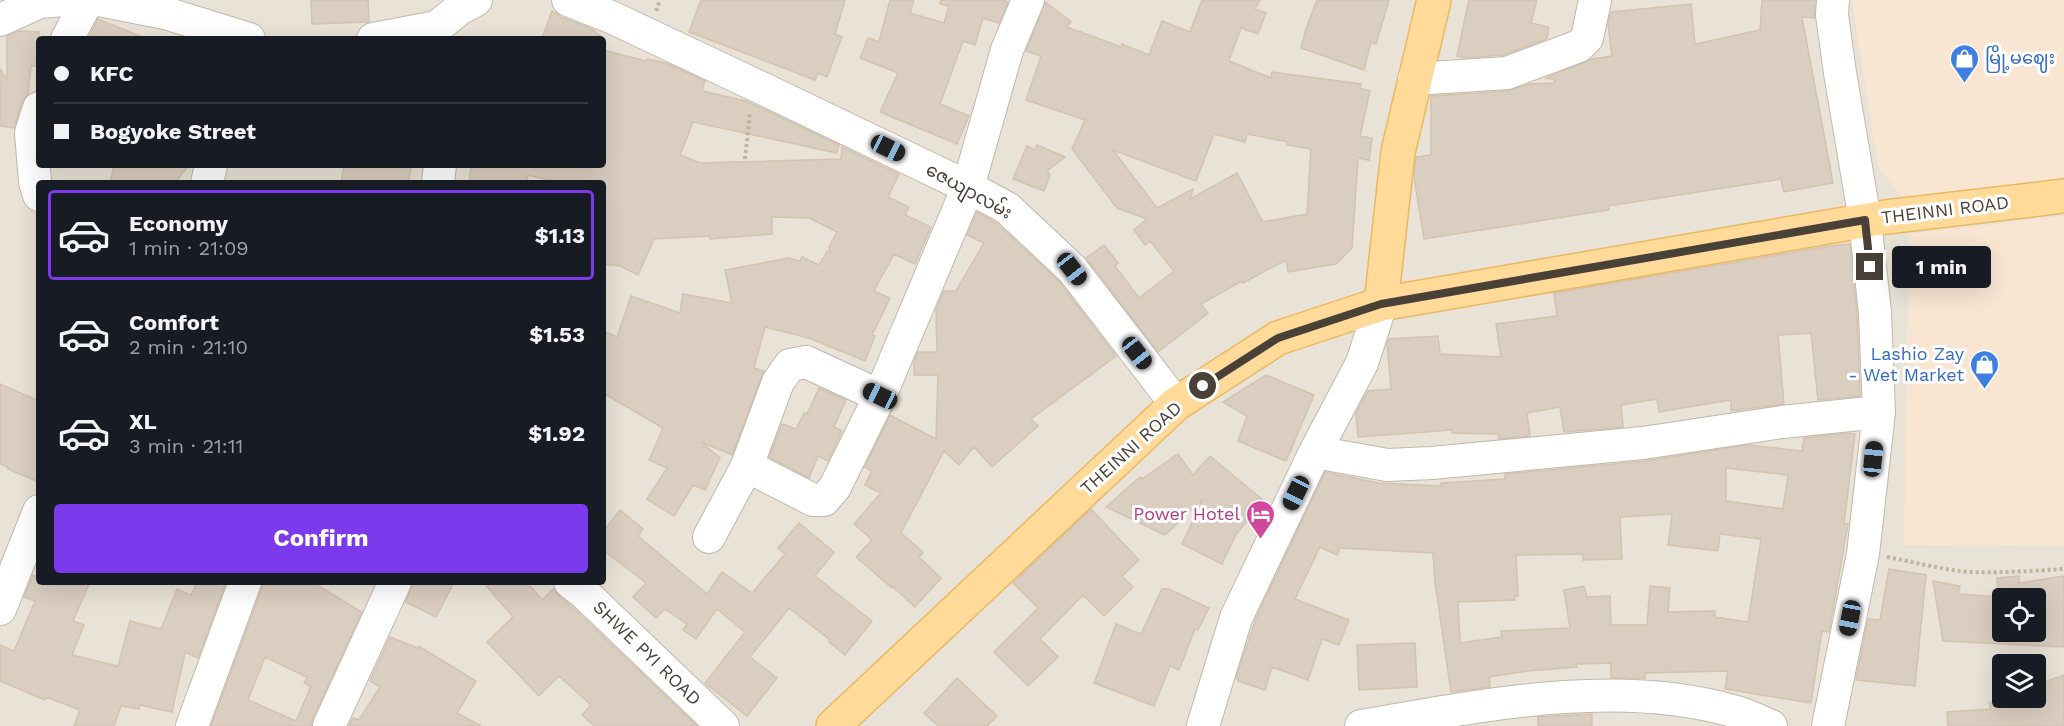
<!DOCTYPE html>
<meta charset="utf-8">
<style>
:root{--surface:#171b24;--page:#20242c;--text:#f1f3f6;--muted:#9ea1a6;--line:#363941;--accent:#7c3aed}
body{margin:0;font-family:"Work Sans","Noto Sans Myanmar",sans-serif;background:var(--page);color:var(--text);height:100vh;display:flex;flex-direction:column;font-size:22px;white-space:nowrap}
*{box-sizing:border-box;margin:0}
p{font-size:20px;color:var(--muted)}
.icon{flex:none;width:33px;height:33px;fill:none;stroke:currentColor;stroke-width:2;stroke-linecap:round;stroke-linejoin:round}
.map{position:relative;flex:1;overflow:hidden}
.drawer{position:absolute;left:36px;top:180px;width:570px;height:405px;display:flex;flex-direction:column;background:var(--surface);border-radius:6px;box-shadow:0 6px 24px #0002}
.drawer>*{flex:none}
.banner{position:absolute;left:36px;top:36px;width:570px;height:132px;border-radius:6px;box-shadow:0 6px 24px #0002;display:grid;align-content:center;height:132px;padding:0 18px;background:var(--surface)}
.tools{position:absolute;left:1992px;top:588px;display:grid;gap:12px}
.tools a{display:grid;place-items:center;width:54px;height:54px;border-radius:6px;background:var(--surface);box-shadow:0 6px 24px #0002;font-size:30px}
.end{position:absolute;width:27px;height:27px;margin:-14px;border:8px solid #494137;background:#fff;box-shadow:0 0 0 3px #fff}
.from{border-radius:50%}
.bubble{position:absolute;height:42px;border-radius:6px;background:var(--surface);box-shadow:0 6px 24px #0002;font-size:20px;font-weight:700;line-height:42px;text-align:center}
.car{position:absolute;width:18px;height:36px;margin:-18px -9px;border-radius:8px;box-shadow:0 0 4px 2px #0007;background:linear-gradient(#222 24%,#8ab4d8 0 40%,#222 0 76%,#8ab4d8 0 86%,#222 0)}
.banner b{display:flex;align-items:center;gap:21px;height:57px;font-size:22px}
.banner b+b{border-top:2px solid var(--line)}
.banner i{width:15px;height:15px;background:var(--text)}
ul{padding:10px 0 0;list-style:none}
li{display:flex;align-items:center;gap:18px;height:90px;margin:0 12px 9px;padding:0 6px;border:3px solid transparent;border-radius:6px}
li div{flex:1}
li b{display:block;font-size:22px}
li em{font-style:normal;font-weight:700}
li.selected{border-color:var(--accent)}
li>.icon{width:54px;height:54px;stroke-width:1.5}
.cta{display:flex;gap:12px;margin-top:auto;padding:12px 18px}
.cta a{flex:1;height:69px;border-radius:6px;background:var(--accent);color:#fff;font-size:24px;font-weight:700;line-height:69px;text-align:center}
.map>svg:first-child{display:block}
</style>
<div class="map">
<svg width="2064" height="726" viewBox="0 0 2064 726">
<rect width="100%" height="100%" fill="#f5f1e9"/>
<path fill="#e9e2d6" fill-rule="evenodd" d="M 0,0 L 2064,0 L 2064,726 L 0,726 ZM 39,39 L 603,39 L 603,165 L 39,165 ZM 39,183 L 603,183 L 603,582 L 39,582 ZM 2002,598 L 2036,598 L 2036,632 L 2002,632 ZM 2002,664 L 2036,664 L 2036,698 L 2002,698 Z"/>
<path fill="#f8e6d3" d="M 1852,0 L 2064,0 L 2064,179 L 1902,197 L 1878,167 Z
M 2064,216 L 2064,546 L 1904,545 L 1909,234 Z"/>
<path fill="#dacec0" stroke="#d3c3b0" stroke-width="1.5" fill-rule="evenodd" d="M 311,0 L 368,0 L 369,22 L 312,24 Z
M 701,0 L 845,0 L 835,34 L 842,37 L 827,77 L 818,73 L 815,80 L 689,32 Z
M 890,0 L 914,0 L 910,13 L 944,23 L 949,6 L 940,4 L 941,0 L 1003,0 L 1008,2 L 999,23 L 983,18 L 975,45 L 963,41 L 940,104 L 969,116 L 957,144 L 880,112 L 898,73 L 860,58 L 868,38 L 879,42 Z
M 1202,0 L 1260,0 L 1255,9 L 1266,13 L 1258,34 L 1241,28 L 1229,61 L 1271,78 L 1272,72 L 1361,84 L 1360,88 L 1370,91 L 1360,136 L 1372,138 L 1369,160 L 1358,158 L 1352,248 L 1336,264 L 1288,272 L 1286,260 L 1243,283 L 1242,281 L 1201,304 L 1208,313 L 1158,352 L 1086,258 L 1104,245 L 1118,263 L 1115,266 L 1139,298 L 1174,271 L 1150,241 L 1145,245 L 1134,230 L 1147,219 L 1117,208 L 1072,149 L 1085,120 L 1026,100 L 1041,56 L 1026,51 L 1045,2 L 1071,22 L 1067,27 L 1121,47 L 1122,44 L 1149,55 L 1162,21 L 1190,32 ZM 1214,134 L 1245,142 L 1247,134 L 1288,142 L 1287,145 L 1311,149 L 1307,214 L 1263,222 L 1237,173 L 1190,199 L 1193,189 L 1157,208 L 1113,150 L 1196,181 Z
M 1317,0 L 1389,0 L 1376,44 L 1371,42 L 1364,70 L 1301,48 L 1305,32 Z
M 1469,0 L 1537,0 L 1531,23 L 1549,27 L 1547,39 L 1503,55 L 1464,58 L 1457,56 Z
M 1762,0 L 1815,0 L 1814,18 L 1802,17 L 1833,183 L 1784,192 L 1781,179 L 1608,206 L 1609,210 L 1424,239 L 1414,177 L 1416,157 L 1431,155 L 1431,96 L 1508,91 L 1530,84 L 1554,83 L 1555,80 L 1546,78 L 1592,59 L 1612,56 L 1608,24 L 1611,12 L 1691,4 L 1695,44 L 1760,30 Z
M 552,11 L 561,17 L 592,29 L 604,39 L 542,39 Z
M 98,19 L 145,38 L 145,39 L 88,39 Z
M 19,31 L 39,32 L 39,66 L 31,66 L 28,94 L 22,103 L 14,128 L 0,126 L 0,69 L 7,80 L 7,36 Z
M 603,50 L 646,61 L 647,59 L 666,63 L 705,81 L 702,91 L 746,101 L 839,145 L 837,153 L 693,122 L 680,155 L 700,163 L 841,159 L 842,147 L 899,174 L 888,197 L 909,207 L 905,215 L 931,227 L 915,264 L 894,254 L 874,291 L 890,298 L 872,335 L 875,336 L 865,361 L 809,338 L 765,327 L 754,368 L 764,371 L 732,455 L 701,442 L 720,458 L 705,490 L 693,485 L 674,516 L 647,499 L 667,468 L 649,460 L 663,428 L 603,393 L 603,331 L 617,337 L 631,296 L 680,313 L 683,294 L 732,303 L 725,270 L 789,258 L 800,261 L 802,257 L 819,265 L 827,252 L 830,251 L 829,247 L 837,232 L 809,218 L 772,217 L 772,234 L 710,239 L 709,236 L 654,239 L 638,275 L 620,266 L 603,264 L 603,183 L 561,183 L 528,175 L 527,183 L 469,183 L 471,165 L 603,165 Z
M 1037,145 L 1065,157 L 1047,171 L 1050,175 L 1044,191 L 1013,179 L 1027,146 L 1035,150 Z
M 114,165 L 189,165 L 175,183 L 110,183 Z
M 344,165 L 412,165 L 408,183 L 341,183 Z
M 977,212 L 996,223 L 1059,281 L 1116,356 L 1031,419 L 1038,426 L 992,467 L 974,447 L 959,465 L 944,451 L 901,533 L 923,552 L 919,557 L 941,578 L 915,607 L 893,587 L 892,588 L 856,557 L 872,540 L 854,524 L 881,493 L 865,485 L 872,471 L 865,467 L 890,415 L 936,439 L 938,375 L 914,375 L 914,362 L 918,352 L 937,352 L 936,310 L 944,291 L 956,291 L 984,243 L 967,235 Z
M 1850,244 L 1857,314 L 1860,396 L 1818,400 L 1811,333 L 1778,335 L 1784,404 L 1731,411 L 1731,400 L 1659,412 L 1657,399 L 1621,405 L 1623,427 L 1564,432 L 1560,407 L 1527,413 L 1530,436 L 1499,439 L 1498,434 L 1452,433 L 1452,430 L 1358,437 L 1356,413 L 1368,391 L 1391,389 L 1387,343 L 1389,339 L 1438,336 L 1440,354 L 1501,357 L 1496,324 L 1557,316 L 1554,293 L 1830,246 Z
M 1266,375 L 1314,395 L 1294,442 L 1292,442 L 1294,443 L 1286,461 L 1238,441 L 1247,416 L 1223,402 Z
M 0,384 L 39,401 L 39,482 L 8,469 L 8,467 L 0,464 Z
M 819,388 L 846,400 L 834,427 L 842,431 L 828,461 L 818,456 L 809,478 L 769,457 L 782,424 L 796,429 L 804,413 L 807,414 Z
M 1850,433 L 1855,434 L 1844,523 L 1848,524 L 1829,632 L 1822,631 L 1811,703 L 1725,689 L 1728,671 L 1645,673 L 1645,678 L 1611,678 L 1611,663 L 1576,664 L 1577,667 L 1528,671 L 1489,677 L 1490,687 L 1451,692 L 1435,582 L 1433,553 L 1340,548 L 1337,555 L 1320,547 L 1295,599 L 1349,620 L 1339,645 L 1322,639 L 1308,680 L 1272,667 L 1265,690 L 1238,681 L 1239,679 L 1236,678 L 1256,618 L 1325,472 L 1378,483 L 1441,486 L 1441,483 L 1505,479 L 1505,474 L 1645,461 L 1747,445 L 1802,451 L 1804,438 ZM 1726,468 L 1788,475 L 1783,509 L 1726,501 ZM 1672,514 L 1668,545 L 1718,551 L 1720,534 L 1761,539 L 1748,622 L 1715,617 L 1715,611 L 1668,612 L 1670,588 L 1650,586 L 1647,625 L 1611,625 L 1610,596 L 1587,597 L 1584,586 L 1564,590 L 1570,628 L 1501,631 L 1502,637 L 1460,643 L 1458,602 L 1515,600 L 1515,596 L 1518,596 L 1516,555 L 1583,554 L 1583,560 L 1622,559 L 1620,517 Z
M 1178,454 L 1193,475 L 1210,456 L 1264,501 L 1237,533 L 1222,564 L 1182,544 L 1203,499 L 1165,535 L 1106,507 L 1140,477 L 1142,479 Z
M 1091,509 L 1139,560 L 1122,576 L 1133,587 L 1104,616 L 1083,595 L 1040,639 L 1058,657 L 1028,686 L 994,652 L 1038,608 L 1013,583 Z
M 620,510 L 643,529 L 638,536 L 707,594 L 722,572 L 752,593 L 785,554 L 778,548 L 799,523 L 834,552 L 815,576 L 872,621 L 845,655 L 829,642 L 830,640 L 789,608 L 750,657 L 777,678 L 747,716 L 705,683 L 745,632 L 717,609 L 696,639 L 683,630 L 687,624 L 665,609 L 656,618 L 633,597 L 646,583 L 603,550 L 603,532 Z
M 1889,569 L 1926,575 L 1915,686 L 1856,680 L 1868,619 L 1880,620 Z
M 33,575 L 39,578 L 39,582 L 90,582 L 73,621 L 84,625 L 72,655 L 118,666 L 130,621 L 161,629 L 177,589 L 191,595 L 197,582 L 226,582 L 198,658 L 185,652 L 172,712 L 140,705 L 139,709 L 121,706 L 114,726 L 74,726 L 80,710 L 46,697 L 45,700 L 0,681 L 0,645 L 14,651 L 35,601 L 24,597 Z
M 2019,576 L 2019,583 L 2064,576 L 2064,647 L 1943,641 L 1933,581 L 1960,586 L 1958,594 L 1998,597 L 1997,578 ZM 2002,598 L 2036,598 L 2036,632 L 2002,632 Z
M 263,582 L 312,582 L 362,612 L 313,718 L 311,726 L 211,726 L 262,588 ZM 265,657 L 307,677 L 304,683 L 311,686 L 296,721 L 248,700 Z
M 413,582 L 454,582 L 436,617 L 406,602 Z
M 483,582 L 527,582 L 542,600 L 553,589 L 559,596 L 571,606 L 697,726 L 594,726 L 582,715 L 591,705 L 559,676 L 539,696 L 487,642 L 513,617 Z
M 1162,589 L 1169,589 L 1209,608 L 1198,630 L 1195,629 L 1179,670 L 1170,666 L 1154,706 L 1094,683 L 1116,624 L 1141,634 Z
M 390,637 L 418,648 L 419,646 L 476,681 L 457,713 L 481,726 L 349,726 L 353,718 L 359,720 L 380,687 L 370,681 Z
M 1415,643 L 1417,687 L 1359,690 L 1357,645 Z
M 2064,675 L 2064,726 L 1948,726 L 1947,712 L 1991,709 L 1989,703 L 2002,698 L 2036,698 L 2036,685 Z
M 957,678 L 997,716 L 987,726 L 938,726 L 924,713 Z
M 1592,714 L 1592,726 L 1538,726 L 1538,717 Z"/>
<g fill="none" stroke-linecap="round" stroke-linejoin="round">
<defs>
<path id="minor" d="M 99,0 L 165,13 L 249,39
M 568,0 L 611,17 L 753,84 L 968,187 L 1007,208 L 1072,269 L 1176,404
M 0,20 L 40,2 L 63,0
M 67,39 L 88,0
M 373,39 L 437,27 L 459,9 L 476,0
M 1414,79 L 1507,73 L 1579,46 L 1587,38 L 1595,0
M 39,108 L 31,133 L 35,182 L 39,195
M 207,183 L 211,165
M 438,183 L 440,165
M 1315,452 L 1387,465 L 1432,463 L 1643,443 L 1782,422 L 1879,412
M 747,466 L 813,500 L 824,500 L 835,487 L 880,396 L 968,187 L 1007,50 L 1028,0
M 709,537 L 747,466 L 778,382 L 790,365 L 806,362 L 880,396
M 570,582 L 583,592 L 723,726
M 0,609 L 39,511
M 192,726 L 245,582
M 329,726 L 395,582
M 1203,726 L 1236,618 L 1315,452 L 1362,363 L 1381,304
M 1361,726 C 1479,706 1615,677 1733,711 C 1746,714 1759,721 1771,726
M 1828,726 L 1863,554 L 1879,412 L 1875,313 L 1865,220 L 1840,73 L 1832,15 L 1833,0"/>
<path id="major" d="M 1381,304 L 1398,152 L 1434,0
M 833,726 L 1176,404 L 1278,338 L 1381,304 L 1886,217 L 2064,196"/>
</defs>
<use href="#minor" stroke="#c1b8ab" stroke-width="34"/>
<use href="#major" stroke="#eab862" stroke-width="36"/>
<path stroke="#c4b39b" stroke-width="4" stroke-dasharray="3 3" stroke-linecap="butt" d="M 656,11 L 660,0
M 745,159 L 750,112
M 1887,557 C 1915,562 1942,570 1970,572 C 2002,573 2033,571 2064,569"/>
<use href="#minor" stroke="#fff" stroke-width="32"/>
<use href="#major" stroke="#ffda98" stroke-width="33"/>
</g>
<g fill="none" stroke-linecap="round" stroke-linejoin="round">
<path stroke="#494137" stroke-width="8" d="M 1203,386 L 1278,338 L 1381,304 L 1865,220 L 1870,267"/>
</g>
<defs>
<symbol id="shop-pin" viewBox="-11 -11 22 30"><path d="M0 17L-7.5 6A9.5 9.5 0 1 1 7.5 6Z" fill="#3f7fe0" stroke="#fff"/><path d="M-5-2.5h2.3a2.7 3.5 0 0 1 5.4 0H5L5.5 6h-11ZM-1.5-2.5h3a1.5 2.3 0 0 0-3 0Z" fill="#fff"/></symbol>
<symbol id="hotel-pin" viewBox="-11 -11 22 30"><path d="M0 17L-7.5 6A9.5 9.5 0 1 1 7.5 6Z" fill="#d1479c" stroke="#fff"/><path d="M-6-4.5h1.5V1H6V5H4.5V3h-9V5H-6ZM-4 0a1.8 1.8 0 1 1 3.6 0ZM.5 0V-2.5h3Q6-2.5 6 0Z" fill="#fff"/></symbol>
</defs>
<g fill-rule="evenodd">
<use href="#shop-pin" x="1948" y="42" width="33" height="45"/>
<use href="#shop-pin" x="1968" y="348" width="33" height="45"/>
<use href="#hotel-pin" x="1244" y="498" width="33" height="45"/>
</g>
<g text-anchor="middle" stroke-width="6" stroke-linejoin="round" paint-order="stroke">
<g font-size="18" fill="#366cbe" stroke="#fff" text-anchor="start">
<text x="1985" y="64">မြို့မဈေး</text>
<text x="1964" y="360" text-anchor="end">Lashio Zay<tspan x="1964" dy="21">- Wet Market</tspan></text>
</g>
<g font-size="18" fill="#494137" stroke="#fff">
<text transform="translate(969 191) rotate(29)" y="6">ဇေယျာလမ်း</text>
<text transform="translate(1945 210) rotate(-7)" y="6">THEINNI ROAD</text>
<text transform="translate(1131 448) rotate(-42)" y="6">THEINNI ROAD</text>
<text transform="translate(647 653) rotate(44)" y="6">SHWE PYI ROAD</text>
</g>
<g font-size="18" fill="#b23c85" stroke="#fff" text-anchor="end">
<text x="1240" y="520">Power Hotel</text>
</g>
</g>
</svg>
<div class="tools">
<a><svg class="icon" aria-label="locate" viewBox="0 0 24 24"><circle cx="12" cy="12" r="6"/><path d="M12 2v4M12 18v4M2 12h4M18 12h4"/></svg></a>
<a><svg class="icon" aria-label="layers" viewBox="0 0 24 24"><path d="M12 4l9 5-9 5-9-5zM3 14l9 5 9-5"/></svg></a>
</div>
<i class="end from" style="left:1203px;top:386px"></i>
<i class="end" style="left:1870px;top:267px"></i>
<div class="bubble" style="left:1892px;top:246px;width:99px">1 min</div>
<i class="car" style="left:888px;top:148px;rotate:116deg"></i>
<i class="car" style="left:1072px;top:269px;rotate:142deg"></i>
<i class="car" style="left:1137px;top:353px;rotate:142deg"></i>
<i class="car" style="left:880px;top:396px;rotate:295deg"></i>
<i class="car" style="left:1873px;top:459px;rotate:6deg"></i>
<i class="car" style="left:1296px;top:493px;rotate:206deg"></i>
<i class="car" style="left:1850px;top:618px;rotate:191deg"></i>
<div class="banner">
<b><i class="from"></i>KFC</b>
<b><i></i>Bogyoke Street</b>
</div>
<section class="drawer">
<ul>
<li class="selected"><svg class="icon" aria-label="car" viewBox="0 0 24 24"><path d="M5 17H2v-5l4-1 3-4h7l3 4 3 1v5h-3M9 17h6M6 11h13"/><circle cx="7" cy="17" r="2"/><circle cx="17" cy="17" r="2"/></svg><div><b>Economy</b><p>1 min · 21:09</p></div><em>$1.13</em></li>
<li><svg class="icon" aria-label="car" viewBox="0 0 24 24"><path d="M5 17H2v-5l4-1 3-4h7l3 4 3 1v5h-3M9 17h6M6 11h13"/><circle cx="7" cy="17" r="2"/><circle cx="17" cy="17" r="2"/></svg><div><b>Comfort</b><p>2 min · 21:10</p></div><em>$1.53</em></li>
<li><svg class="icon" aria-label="car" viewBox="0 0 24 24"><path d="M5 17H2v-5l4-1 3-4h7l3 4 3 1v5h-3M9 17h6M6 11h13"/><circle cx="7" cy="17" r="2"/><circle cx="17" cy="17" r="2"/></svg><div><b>XL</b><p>3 min · 21:11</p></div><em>$1.92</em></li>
</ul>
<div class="cta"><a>Confirm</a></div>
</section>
</div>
